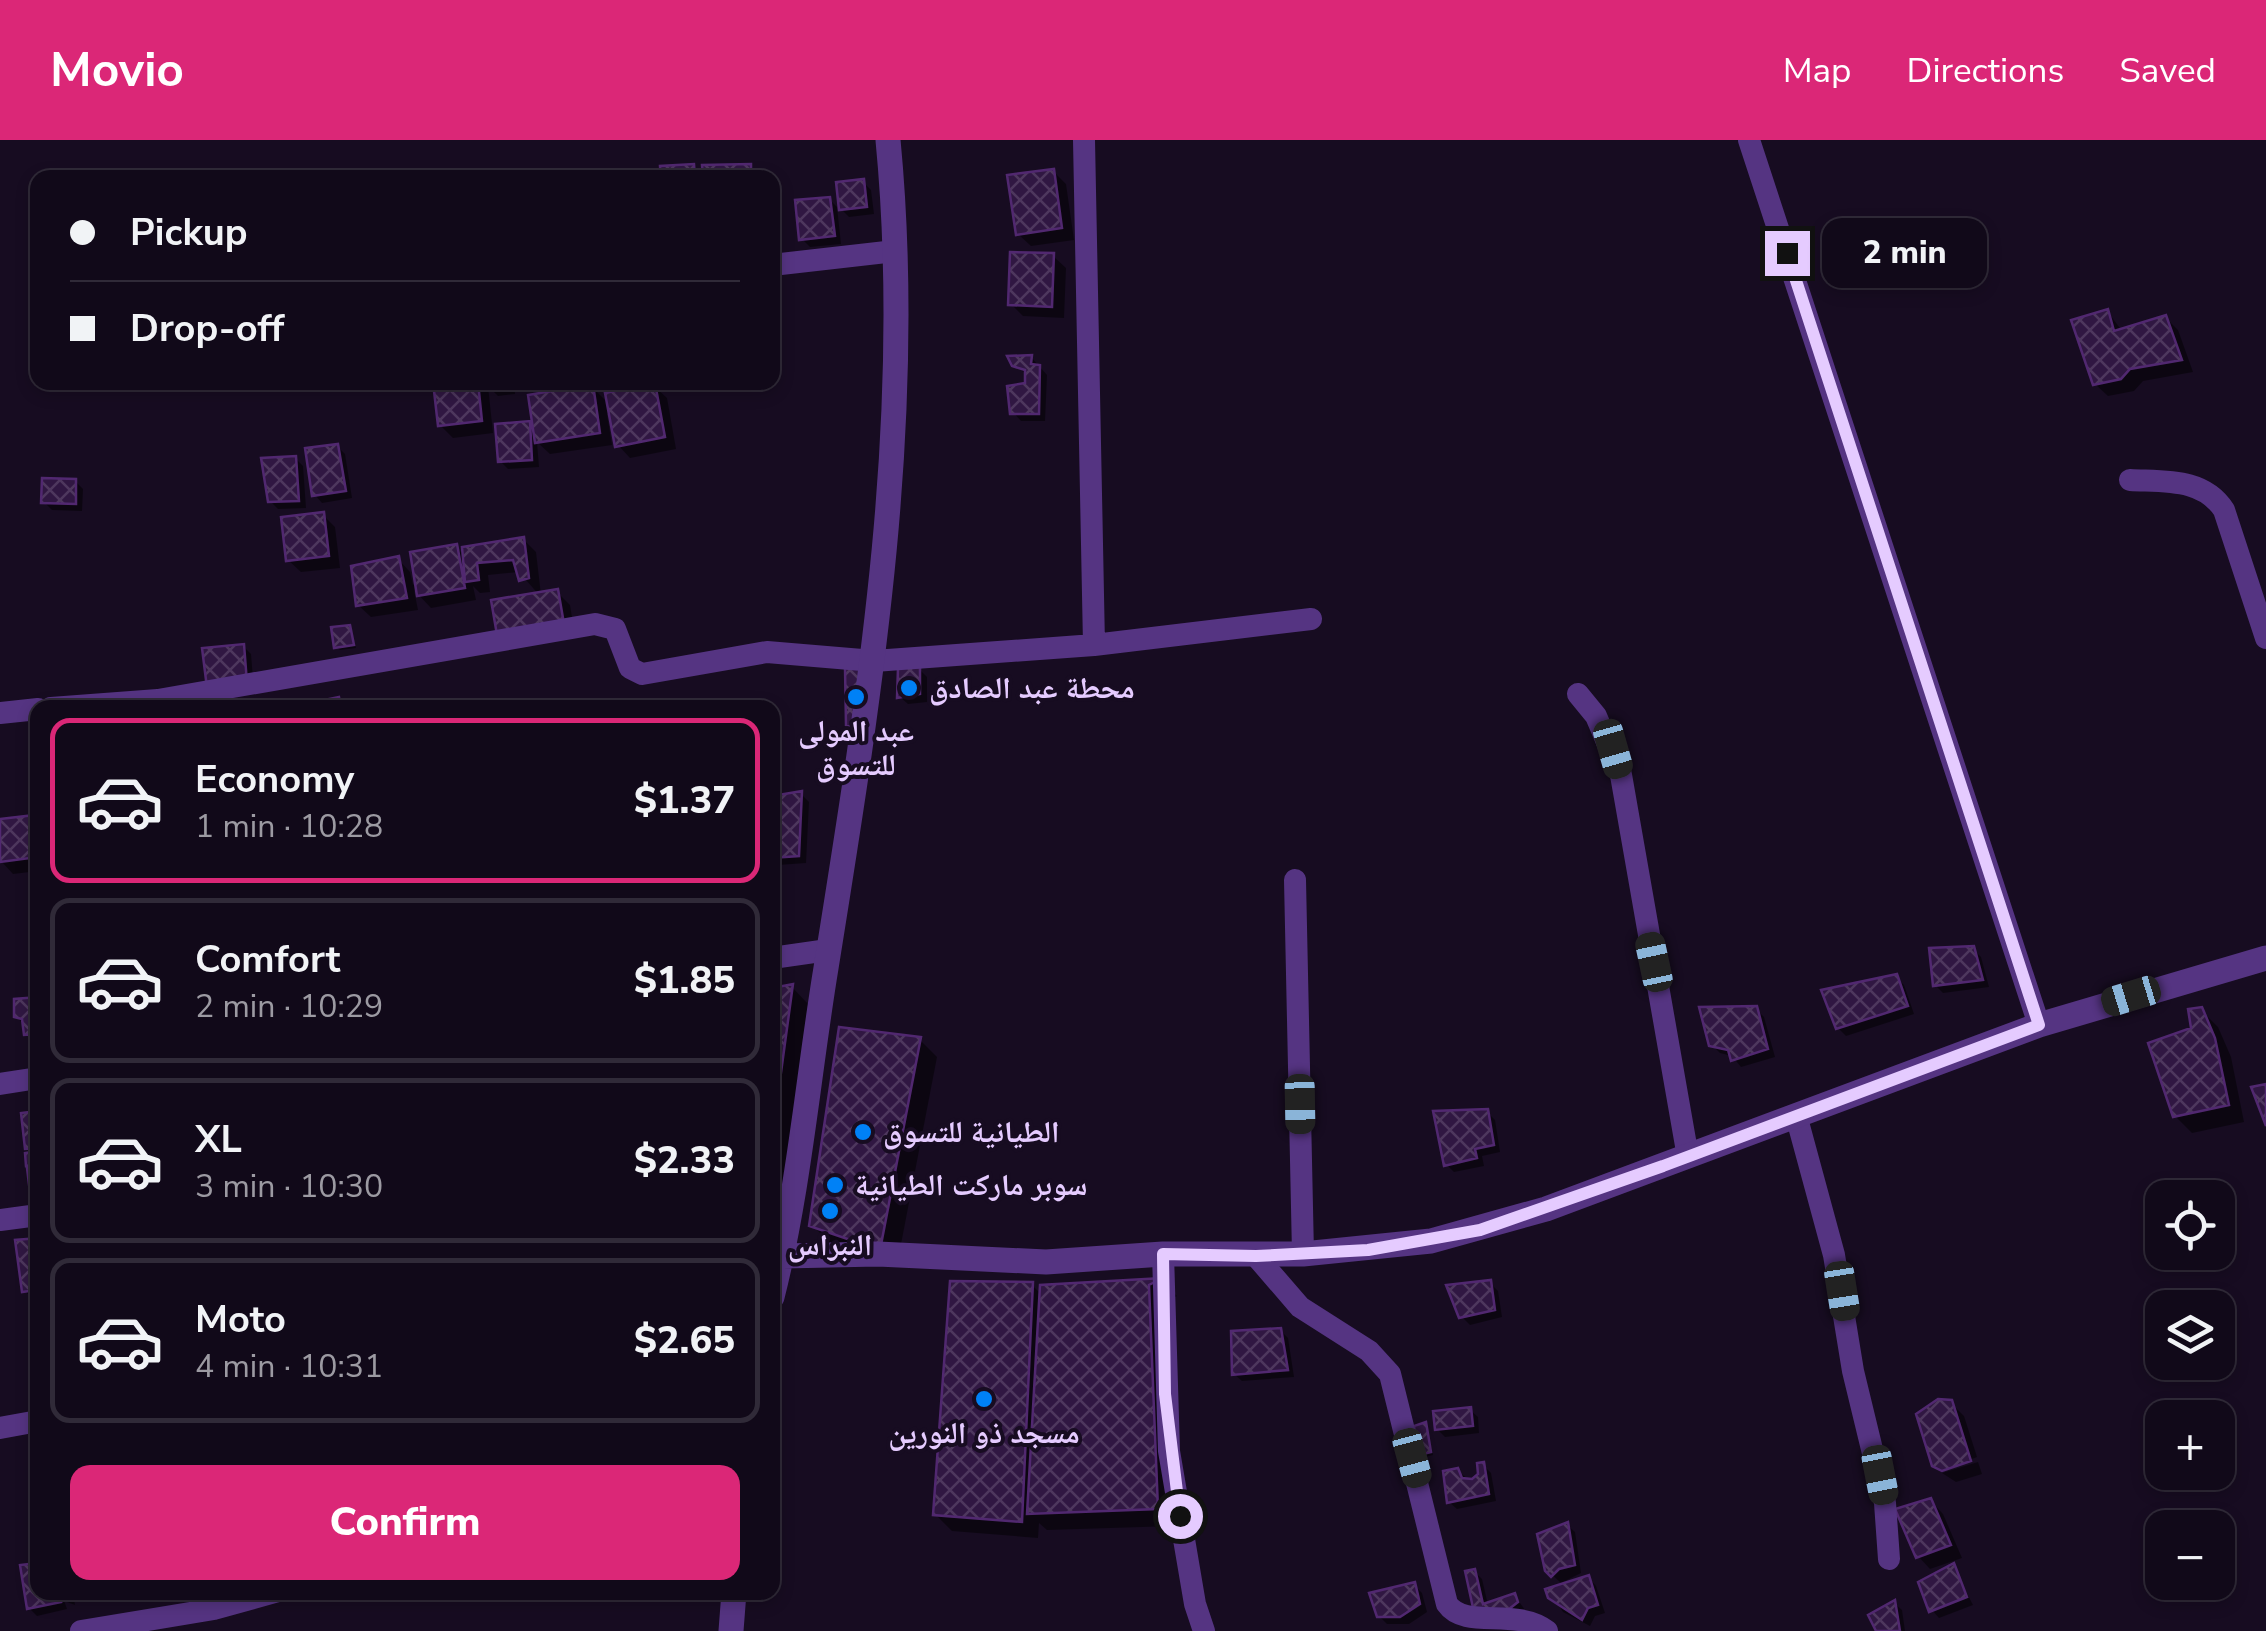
<!DOCTYPE html>
<meta charset="utf-8">
<style>
:root{--surface:#110919;--page:#1e1726;--text:#f1f3f6;--muted:#9c9aa2;--line:#302a38;--accent:#db2777}
body{margin:0;font-family:"Nunito Sans","Noto Naskh Arabic",sans-serif;background:var(--page);color:var(--text);height:100vh;display:flex;flex-direction:column;font-size:38px;white-space:nowrap}
*{box-sizing:border-box;margin:0}
p{font-size:32px;color:var(--muted)}
.icon{flex:none;width:55px;height:55px;fill:none;stroke:currentColor;stroke-width:2;stroke-linecap:round;stroke-linejoin:round}
.map{position:relative;flex:1;overflow:hidden}
.panel{position:absolute;left:30px;top:560px;width:750px;height:900px;display:flex;flex-direction:column;background:var(--surface);border-radius:20px;box-shadow:0 5px 15px #0003,0 0 0 2px var(--line)}
.panel>*{flex:none}
.guide{position:absolute;left:30px;top:30px;width:750px;height:220px;border-radius:20px;box-shadow:0 5px 15px #0003,0 0 0 2px var(--line);display:grid;align-content:center;height:220px;padding:0 40px;background:var(--surface)}
.controls{position:absolute;left:2145px;top:1040px;display:grid;gap:20px}
.controls a{display:grid;place-items:center;width:90px;height:90px;border-radius:20px;background:var(--surface);box-shadow:0 5px 15px #0003,0 0 0 2px var(--line);font-size:50px}
.end{position:absolute;width:45px;height:45px;margin:-22px;border:12px solid #e5cbff;background:#111;box-shadow:0 0 0 5px #111}
.from{border-radius:50%}
.bubble{position:absolute;height:70px;border-radius:20px;background:var(--surface);box-shadow:0 5px 15px #0003,0 0 0 2px var(--line);font-size:32px;font-weight:800;line-height:70px;text-align:center}
.car{position:absolute;width:30px;height:60px;margin:-30px -15px;border-radius:12px;box-shadow:0 0 8px 2px #0007;background:linear-gradient(#222 24%,#8ab4d8 0 40%,#222 0 76%,#8ab4d8 0 86%,#222 0)}
.guide b{display:flex;align-items:center;gap:35px;height:95px;font-size:38px}
.guide b+b{border-top:2px solid var(--line)}
.guide i{width:25px;height:25px;background:var(--text)}
ul{padding:18px 0 0;list-style:none}
li{display:flex;align-items:center;gap:30px;height:165px;margin:0 20px 15px;padding:0 20px;border:5px solid var(--line);border-radius:20px}
li div{flex:1}
li b{display:block;font-size:38px}
li em{font-style:normal;font-weight:800}
li.on{border-color:var(--accent)}
li>.icon{width:90px;height:90px;stroke-width:1.5}
.cta{display:flex;gap:20px;margin-top:auto;padding:20px 40px}
.cta a{flex:1;height:115px;border-radius:20px;background:var(--accent);color:#fff;font-size:40px;font-weight:800;line-height:115px;text-align:center}
header{display:flex;align-items:center;gap:60px;box-sizing:border-box;height:140px;padding:0 50px;background:var(--accent);color:#fff}
header strong{font-size:48px}
nav{display:flex;gap:55px;margin-inline-start:auto;font-size:35px}
.map>svg:first-child{display:block}
</style>
<header>
<strong>Movio</strong>
<nav><a>Map</a><a>Directions</a><a>Saved</a></nav>
</header>
<div class="map">
<svg width="2266" height="1491" viewBox="0 0 2266 1491">
<defs>
<pattern id="building-cross-hatch" width="8" height="8" patternUnits="userSpaceOnUse" patternTransform="scale(2.5)"><rect width="8" height="8" fill="#301742"/><path d="M0 0l8 8M0 8l8-8" fill="none" stroke="#4e375e"/></pattern>
</defs>
<rect width="100%" height="100%" fill="#170c21"/>
<path fill="#0007" d="M 1053,31 L 1066,44 L 1074,100 L 1031,106 L 1018,94 Z
M 863,42 L 871,50 L 874,74 L 849,77 L 841,69 Z
M 829,59 L 837,67 L 841,104 L 810,107 L 802,99 Z
M 1053,116 L 1066,128 L 1064,178 L 1023,176 L 1011,164 Z
M 2108,172 L 2122,191 L 2166,178 L 2178,190 L 2193,232 L 2143,241 L 2134,251 L 2108,256 L 2095,244 Z
M 1031,217 L 1047,235 L 1045,281 L 1021,281 L 1013,272 L 1027,245 L 1027,235 L 1014,224 Z
M 436,242 L 514,242 L 515,254 L 498,256 L 488,246 L 493,293 L 453,298 L 440,285 Z
M 654,246 L 667,258 L 676,309 L 630,318 L 618,305 L 611,273 L 607,274 L 612,305 L 550,314 L 537,302 L 539,327 L 508,329 L 500,321 L 529,284 L 536,291 L 592,247 L 609,264 Z
M 337,306 L 345,314 L 352,358 L 322,363 L 315,355 Z
M 295,318 L 303,326 L 306,368 L 278,369 L 270,361 Z
M 75,341 L 83,349 L 82,371 L 52,370 L 44,362 Z
M 323,375 L 335,387 L 340,428 L 301,432 L 288,420 Z
M 523,399 L 536,412 L 541,455 L 557,452 L 570,465 L 575,496 L 519,432 L 488,435 L 490,452 L 480,453 L 473,446 L 476,460 L 431,468 L 414,450 L 418,470 L 371,477 L 358,465 L 398,419 L 410,432 L 413,445 L 456,407 L 465,416 Z
M 349,487 L 356,508 L 340,510 L 336,507 Z
M 243,506 L 251,514 L 254,551 L 217,554 Z
M 919,529 L 927,537 L 927,562 L 908,564 L 900,557 Z
M 801,654 L 809,662 L 806,723 L 778,725 L 772,720 L 772,659 Z
M 34,677 L 38,731 L 13,734 L 1,721 L 0,682 Z
M 1973,809 L 1981,817 L 1989,847 L 1943,853 L 1935,845 Z
M 1896,837 L 1904,845 L 1914,874 L 1846,896 L 1838,888 Z
M 792,847 L 808,864 L 781,1078 L 772,1079 L 772,850 Z
M 38,859 L 38,902 L 35,902 L 17,876 Z
M 1756,869 L 1764,877 L 1775,917 L 1741,927 L 1732,916 L 1720,913 L 1712,905 Z
M 2201,870 L 2218,887 L 2231,917 L 2244,982 L 2192,993 L 2175,976 Z
M 920,900 L 937,917 L 897,1125 L 829,1102 L 812,1085 Z
M 1487,972 L 1495,980 L 1500,1012 L 1482,1016 L 1484,1026 L 1454,1032 L 1447,1025 Z
M 38,1100 L 38,1164 L 25,1151 Z
M 1162,1141 L 1177,1156 L 1165,1162 L 1174,1386 L 1047,1390 L 1039,1383 L 1038,1398 L 952,1391 L 935,1374 L 1032,1145 L 1042,1155 Z
M 1490,1143 L 1498,1151 L 1502,1177 L 1470,1185 L 1462,1177 Z
M 1280,1190 L 1288,1198 L 1294,1237 L 1242,1241 L 1234,1234 Z
M 1951,1263 L 1964,1276 L 1977,1317 L 1940,1331 L 1934,1325 Z
M 1470,1270 L 1478,1277 L 1479,1293 L 1445,1297 L 1437,1289 Z
M 1425,1285 L 1433,1315 L 1425,1317 L 1421,1314 Z
M 1978,1322 L 1982,1334 L 1956,1342 L 1942,1333 Z
M 1483,1325 L 1491,1333 L 1496,1361 L 1457,1369 L 1449,1362 L 1457,1331 L 1473,1342 Z
M 1931,1361 L 1943,1374 L 1962,1418 L 1930,1429 L 1918,1416 Z
M 1567,1385 L 1575,1392 L 1581,1433 L 1561,1443 L 1547,1430 Z
M 1953,1426 L 1973,1465 L 1939,1478 L 1932,1470 Z
M 1475,1432 L 1482,1439 L 1488,1465 L 1515,1456 L 1525,1470 L 1477,1475 Z
M 1589,1438 L 1596,1446 L 1605,1473 L 1595,1476 L 1590,1486 L 1563,1472 L 1549,1450 Z
M 1414,1445 L 1422,1453 L 1427,1472 L 1409,1484 L 1387,1484 L 1379,1476 Z
M 38,1452 L 61,1452 L 67,1469 L 37,1476 L 29,1468 Z
M 66,1452 L 73,1452 L 75,1465 L 67,1462 Z
M 1894,1463 L 1902,1470 L 1905,1491 L 1881,1491 Z"/>
<path fill="url(#building-cross-hatch)" stroke="#512870" stroke-width="2.5" d="M 694,24 L 695,38 L 661,38 L 660,26 Z
M 751,24 L 751,38 L 703,38 L 702,25 Z
M 1054,29 L 1062,88 L 1016,95 L 1007,35 Z
M 644,33 L 644,38 L 602,38 L 602,34 Z
M 864,39 L 867,67 L 839,70 L 836,42 Z
M 830,57 L 835,96 L 799,100 L 795,60 Z
M 1010,112 L 1054,113 L 1052,167 L 1008,165 Z
M 2108,169 L 2114,191 L 2166,175 L 2182,220 L 2130,229 L 2121,239 L 2093,245 L 2071,180 Z
M 1032,215 L 1031,224 L 1040,225 L 1039,274 L 1010,274 L 1007,246 L 1025,243 L 1025,230 L 1012,226 L 1007,216 Z
M 433,242 L 478,242 L 482,281 L 438,286 Z
M 487,242 L 508,242 L 509,247 L 488,249 Z
M 655,243 L 665,297 L 615,307 L 605,253 Z
M 593,244 L 600,293 L 535,303 L 528,255 Z
M 530,281 L 532,320 L 498,322 L 495,284 Z
M 338,304 L 346,351 L 312,356 L 305,308 Z
M 296,316 L 299,361 L 268,362 L 261,318 Z
M 42,338 L 76,339 L 76,364 L 41,363 Z
M 324,372 L 329,416 L 286,421 L 281,377 Z
M 524,397 L 529,438 L 519,441 L 513,420 L 477,423 L 479,440 L 465,442 L 462,407 Z
M 457,404 L 465,448 L 417,456 L 410,412 Z
M 399,416 L 407,458 L 356,466 L 351,426 Z
M 558,449 L 564,484 L 497,495 L 491,460 Z
M 350,485 L 354,505 L 334,508 L 331,487 Z
M 244,504 L 247,543 L 207,548 L 202,508 Z
M 920,527 L 920,554 L 897,558 L 898,528 Z
M 845,528 L 870,529 L 861,590 L 846,585 Z
M 339,557 L 341,568 L 295,568 L 295,566 Z
M 266,560 L 267,568 L 233,568 L 233,564 Z
M 802,651 L 799,716 L 772,718 L 772,656 Z
M 35,675 L 38,717 L 0,722 L 0,679 Z
M 1974,806 L 1983,840 L 1933,846 L 1929,808 Z
M 1897,834 L 1908,866 L 1836,889 L 1821,850 Z
M 793,844 L 772,999 L 772,848 Z
M 38,857 L 38,894 L 24,895 L 22,879 L 14,877 L 14,859 Z
M 1757,866 L 1768,909 L 1731,921 L 1728,910 L 1709,906 L 1699,867 Z
M 2202,867 L 2215,898 L 2229,965 L 2173,977 L 2148,903 L 2191,888 L 2188,869 Z
M 839,887 L 921,897 L 880,1110 L 809,1086 Z
M 2266,944 L 2266,986 L 2251,947 Z
M 1488,969 L 1494,1005 L 1475,1009 L 1477,1018 L 1444,1026 L 1433,971 Z
M 38,971 L 38,1008 L 25,1009 L 21,973 Z
M 38,1011 L 38,1024 L 26,1026 L 25,1013 Z
M 38,1027 L 38,1060 L 31,1061 L 27,1028 Z
M 38,1098 L 37,1150 L 22,1152 L 15,1100 Z
M 1163,1138 L 1149,1145 L 1158,1369 L 1027,1374 L 1040,1145 Z
M 1491,1140 L 1495,1170 L 1459,1178 L 1446,1145 Z
M 950,1141 L 1033,1142 L 1022,1382 L 933,1375 Z
M 1281,1188 L 1288,1230 L 1232,1235 L 1231,1191 Z
M 1938,1259 L 1952,1260 L 1971,1321 L 1942,1331 L 1932,1326 L 1916,1274 Z
M 1471,1267 L 1473,1286 L 1435,1290 L 1433,1271 Z
M 1426,1282 L 1431,1312 L 1419,1315 L 1414,1286 Z
M 1484,1322 L 1489,1354 L 1447,1363 L 1443,1331 L 1458,1328 L 1462,1338 L 1472,1339 L 1478,1334 L 1477,1323 Z
M 1931,1358 L 1951,1405 L 1916,1418 L 1895,1369 Z
M 1568,1382 L 1575,1425 L 1559,1429 L 1551,1437 L 1545,1431 L 1537,1394 Z
M 38,1423 L 38,1452 L 58,1452 L 61,1462 L 27,1469 L 20,1425 Z
M 1954,1423 L 1967,1457 L 1929,1472 L 1918,1442 Z
M 1475,1429 L 1483,1464 L 1515,1453 L 1518,1462 L 1509,1469 L 1475,1477 L 1465,1431 Z
M 1589,1435 L 1598,1465 L 1588,1468 L 1582,1480 L 1548,1458 L 1545,1449 Z
M 1415,1442 L 1420,1464 L 1400,1477 L 1377,1477 L 1369,1453 Z
M 1895,1460 L 1900,1491 L 1876,1491 L 1868,1475 Z"/>
<g fill="none" stroke-linecap="round" stroke-linejoin="round">
<path stroke="#553482" stroke-width="22" d="M 1084,0 L 1094,505
M 1749,0 L 2039,885
M 772,125 L 895,111
M 2130,340 C 2166,342 2203,338 2224,370 L 2266,498
M 1578,554 L 1596,576 L 1621,635 L 1688,1017
M 51,568 L 158,560 L 595,484 L 615,489 L 630,528 L 642,534 L 767,512 L 874,521 L 1094,505 L 1311,479
M 0,573 L 38,569
M 1295,740 L 1303,1114
M 772,818 L 828,810
M 0,944 L 38,938
M 1796,975 L 1834,1115 L 1853,1231 L 1885,1363 L 1889,1419
M 0,1080 L 38,1075
M 1163,1114 L 1169,1311 L 1195,1464 L 1204,1491
M 1256,1116 L 1300,1167 L 1369,1211 L 1390,1234 L 1447,1464 C 1465,1490 1516,1467 1547,1491
M 0,1288 L 38,1281
M 81,1491 L 214,1469 L 275,1452"/>
<path stroke="#553482" stroke-width="25" d="M 783,1116 L 878,1114 L 1046,1122 L 1163,1114 L 1303,1114 L 1431,1101 L 1546,1069 L 2039,885 L 2266,818
M 772,1157 C 799,1050 808,937 826,828 C 870,553 915,279 888,0
M 731,1491 L 734,1452"/>
</g>
<g fill="none" stroke-linecap="round" stroke-linejoin="round">
<path stroke="#e5cbff" stroke-width="12" d="M 1180,1376 L 1165,1254 L 1163,1114 L 1256,1116 L 1368,1110 L 1480,1090 L 1663,1026 L 2039,885 L 1787,113"/>
</g>
<g fill="#0081f6" stroke="#170c21" stroke-width="4">
<circle cx="909" cy="548" r="10"/>
<circle cx="856" cy="557" r="10"/>
<circle cx="863" cy="992" r="10"/>
<circle cx="835" cy="1045" r="10"/>
<circle cx="830" cy="1071" r="10"/>
<circle cx="984" cy="1259" r="10"/>
</g>
<g text-anchor="middle" stroke-width="8" stroke-linejoin="round" paint-order="stroke">
<g font-size="30" font-weight="bold" fill="#e5cbff" stroke="#170c21" text-anchor="start">
<text x="929" y="558">محطة عبد الصادق</text>
<text x="856" y="601" text-anchor="middle">عبد المولى<tspan x="856" dy="34">للتسوق</tspan></text>
<text x="883" y="1002">الطيانية للتسوق</text>
<text x="855" y="1055">سوبر ماركت الطيانية</text>
<text x="830" y="1115" text-anchor="middle">النبراس</text>
<text x="984" y="1303" text-anchor="middle">مسجد ذو النورين</text>
</g>
</g>
</svg>
<div class="controls">
<a><svg class="icon" aria-label="locate" viewBox="0 0 24 24"><circle cx="12" cy="12" r="6"/><path d="M12 2v4M12 18v4M2 12h4M18 12h4"/></svg></a>
<a><svg class="icon" aria-label="layers" viewBox="0 0 24 24"><path d="M12 4l9 5-9 5-9-5zM3 14l9 5 9-5"/></svg></a>
<a>+</a>
<a>−</a>
</div>
<i class="end from" style="left:1180px;top:1376px"></i>
<i class="end" style="left:1787px;top:113px"></i>
<div class="bubble" style="left:1822px;top:78px;width:165px">2 min</div>
<i class="car" style="left:1613px;top:609px;rotate:164deg"></i>
<i class="car" style="left:1654px;top:822px;rotate:348deg"></i>
<i class="car" style="left:2131px;top:856px;rotate:253deg"></i>
<i class="car" style="left:1300px;top:964px;rotate:179deg"></i>
<i class="car" style="left:1842px;top:1151px;rotate:171deg"></i>
<i class="car" style="left:1412px;top:1318px;rotate:165deg"></i>
<i class="car" style="left:1880px;top:1335px;rotate:169deg"></i>
<div class="guide">
<b><i class="from"></i>Pickup</b>
<b><i></i>Drop-off</b>
</div>
<section class="panel">
<ul>
<li class="on"><svg class="icon" aria-label="car" viewBox="0 0 24 24"><path d="M5 17H2v-5l4-1 3-4h7l3 4 3 1v5h-3M9 17h6M6 11h13"/><circle cx="7" cy="17" r="2"/><circle cx="17" cy="17" r="2"/></svg><div><b>Economy</b><p>1 min · 10:28</p></div><em>$1.37</em></li>
<li><svg class="icon" aria-label="car" viewBox="0 0 24 24"><path d="M5 17H2v-5l4-1 3-4h7l3 4 3 1v5h-3M9 17h6M6 11h13"/><circle cx="7" cy="17" r="2"/><circle cx="17" cy="17" r="2"/></svg><div><b>Comfort</b><p>2 min · 10:29</p></div><em>$1.85</em></li>
<li><svg class="icon" aria-label="car" viewBox="0 0 24 24"><path d="M5 17H2v-5l4-1 3-4h7l3 4 3 1v5h-3M9 17h6M6 11h13"/><circle cx="7" cy="17" r="2"/><circle cx="17" cy="17" r="2"/></svg><div><b>XL</b><p>3 min · 10:30</p></div><em>$2.33</em></li>
<li><svg class="icon" aria-label="car" viewBox="0 0 24 24"><path d="M5 17H2v-5l4-1 3-4h7l3 4 3 1v5h-3M9 17h6M6 11h13"/><circle cx="7" cy="17" r="2"/><circle cx="17" cy="17" r="2"/></svg><div><b>Moto</b><p>4 min · 10:31</p></div><em>$2.65</em></li>
</ul>
<div class="cta"><a>Confirm</a></div>
</section>
</div>
